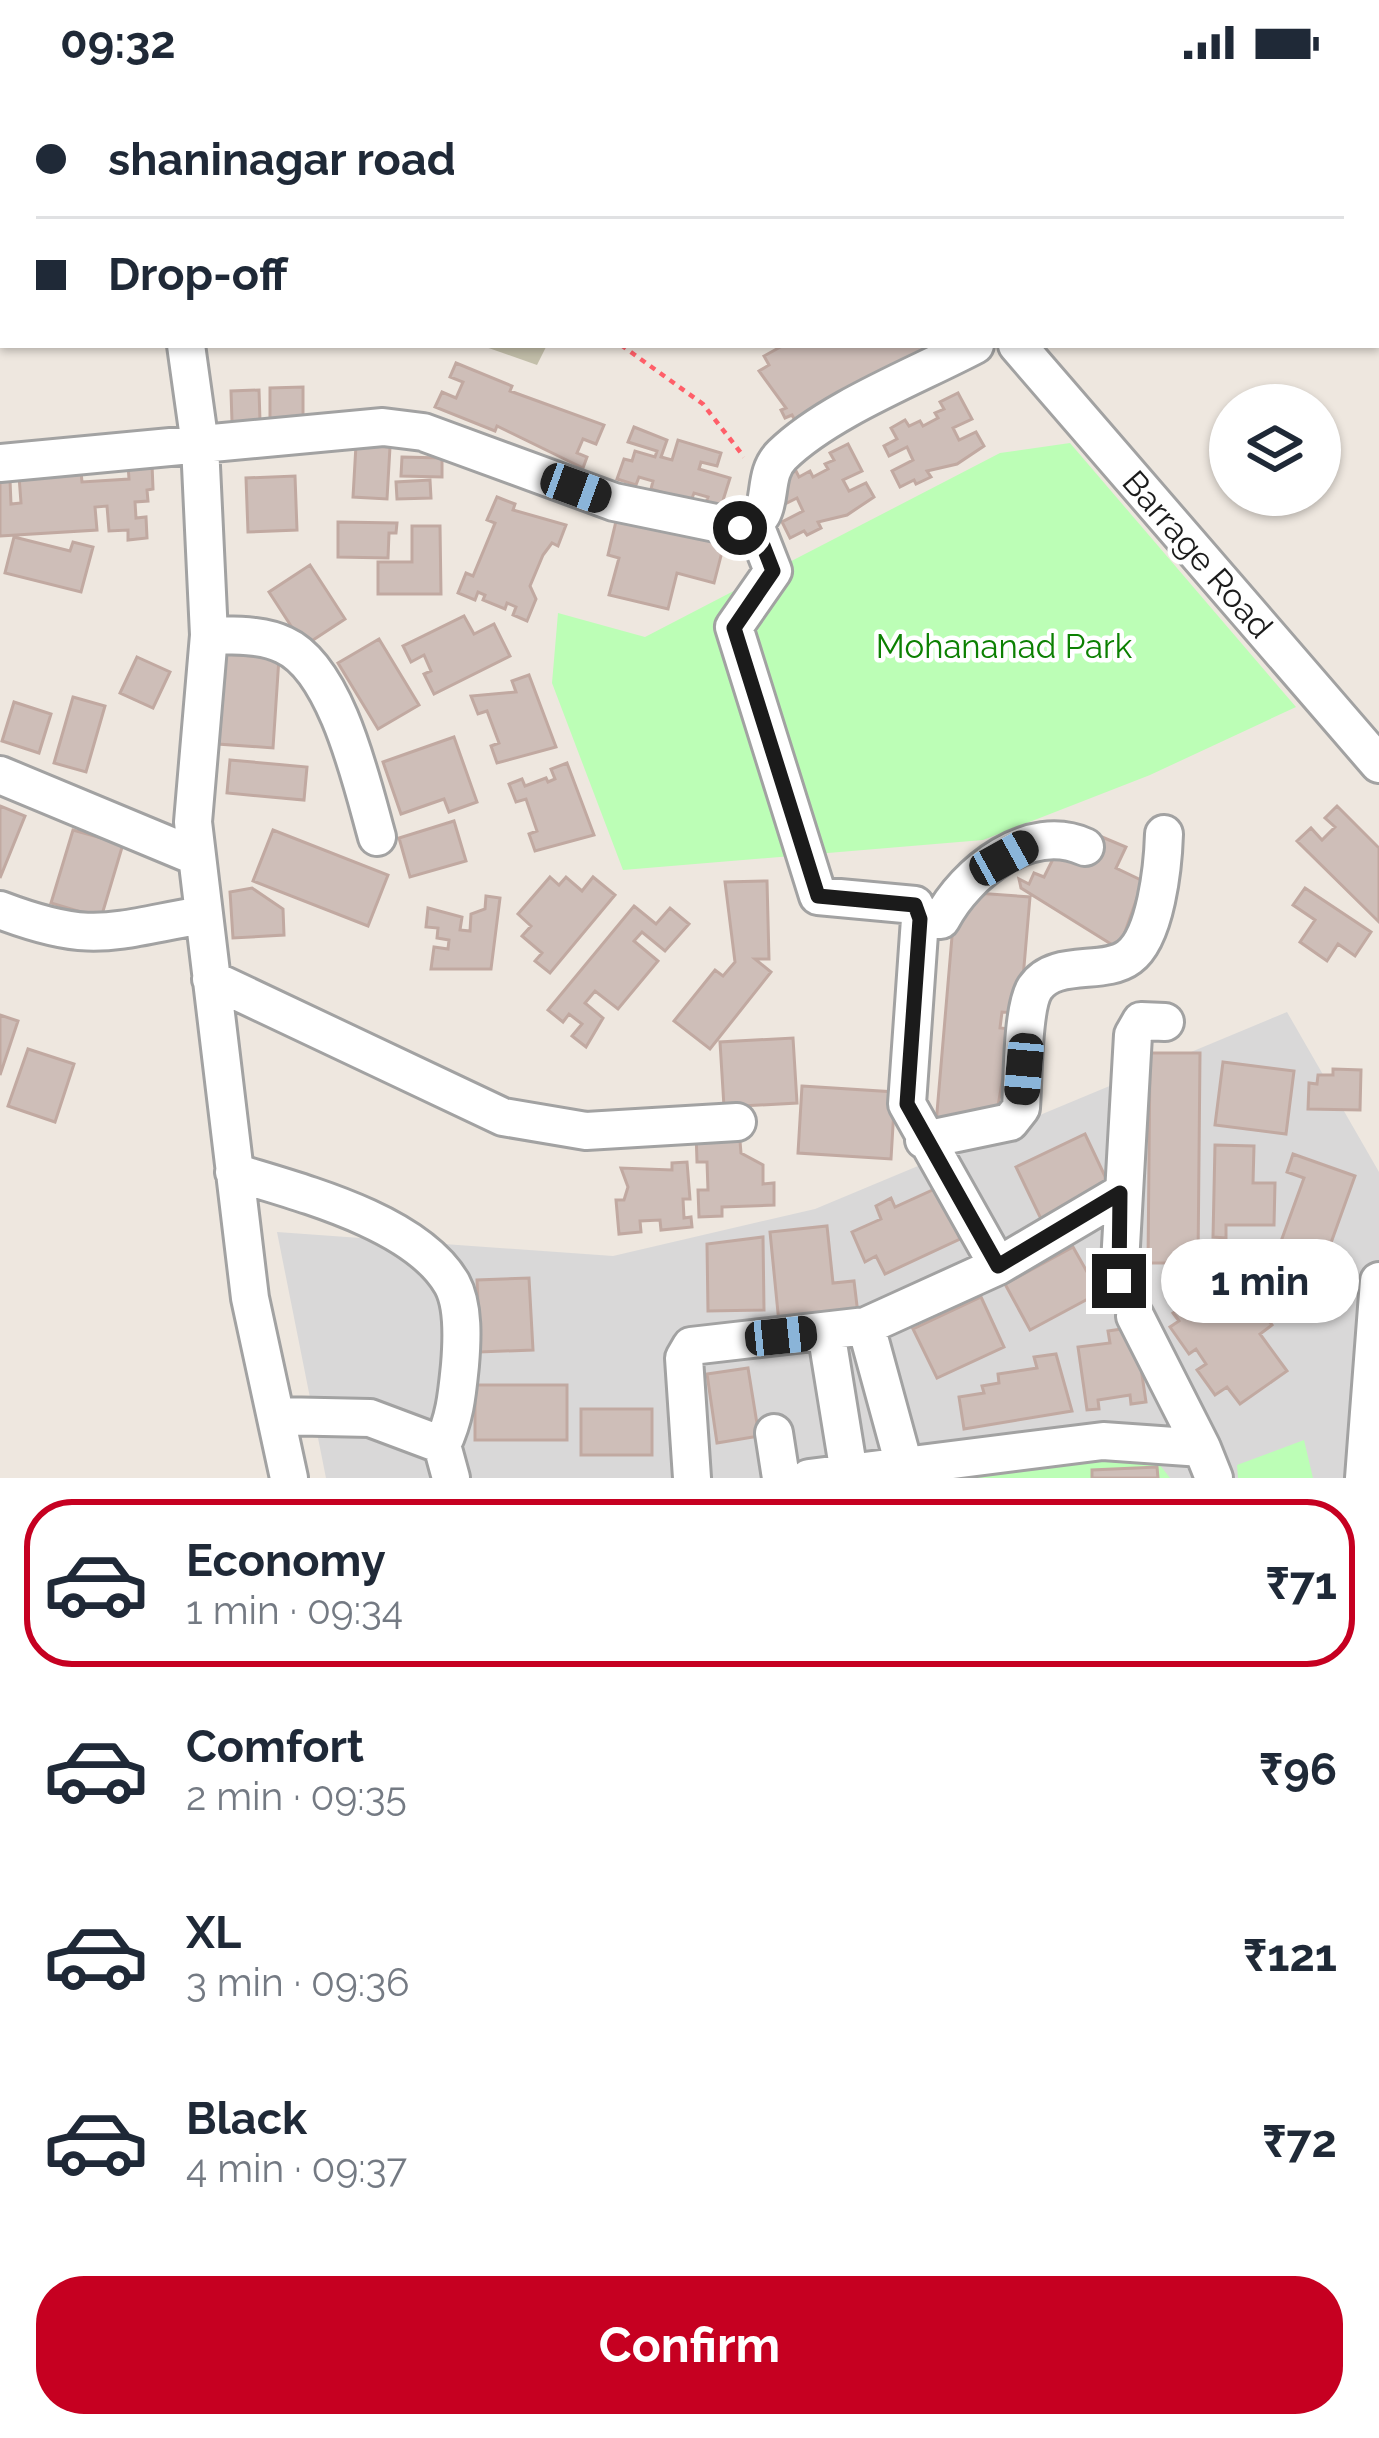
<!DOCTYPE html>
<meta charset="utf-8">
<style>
:root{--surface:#fff;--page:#f6f6f7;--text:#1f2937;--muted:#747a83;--line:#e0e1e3;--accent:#c60021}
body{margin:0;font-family:Raleway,sans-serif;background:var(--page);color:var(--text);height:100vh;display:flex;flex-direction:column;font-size:45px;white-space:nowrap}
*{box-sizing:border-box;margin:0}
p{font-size:39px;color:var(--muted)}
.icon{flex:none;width:66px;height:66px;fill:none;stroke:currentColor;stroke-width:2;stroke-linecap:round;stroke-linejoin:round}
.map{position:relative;height:1394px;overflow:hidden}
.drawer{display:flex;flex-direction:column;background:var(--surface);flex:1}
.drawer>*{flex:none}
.guide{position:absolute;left:0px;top:0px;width:1380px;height:264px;box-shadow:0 3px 9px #0004;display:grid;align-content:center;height:264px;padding:0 36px;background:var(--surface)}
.buttons{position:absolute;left:1209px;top:300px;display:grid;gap:24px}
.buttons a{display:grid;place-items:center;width:132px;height:132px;border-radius:50%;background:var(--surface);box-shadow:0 3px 9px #0004;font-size:60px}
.end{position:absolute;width:54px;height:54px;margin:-27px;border:15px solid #1b1b1b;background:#fff;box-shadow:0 0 0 6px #fff}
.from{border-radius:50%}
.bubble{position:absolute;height:84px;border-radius:42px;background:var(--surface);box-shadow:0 3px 9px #0004;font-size:39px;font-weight:700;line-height:84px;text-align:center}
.car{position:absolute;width:36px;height:72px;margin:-36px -18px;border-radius:15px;box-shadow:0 0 9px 3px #0007;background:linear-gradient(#222 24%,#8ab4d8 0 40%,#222 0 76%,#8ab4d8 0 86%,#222 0)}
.guide b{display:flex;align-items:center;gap:42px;height:114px;font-size:45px}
.guide b+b{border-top:3px solid var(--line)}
.guide i{width:30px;height:30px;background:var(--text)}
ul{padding:21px 0 0;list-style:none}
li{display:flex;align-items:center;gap:36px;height:168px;margin:0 24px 18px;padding:0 12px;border:6px solid transparent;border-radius:48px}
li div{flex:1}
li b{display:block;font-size:45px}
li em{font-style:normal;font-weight:700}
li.current{border-color:var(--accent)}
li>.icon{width:108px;height:108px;stroke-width:1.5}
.primary-button{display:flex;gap:24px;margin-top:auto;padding:24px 36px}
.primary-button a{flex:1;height:138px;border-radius:48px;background:var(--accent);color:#fff;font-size:48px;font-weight:700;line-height:138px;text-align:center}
.status{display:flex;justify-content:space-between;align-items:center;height:84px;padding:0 60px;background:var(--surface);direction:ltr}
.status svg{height:33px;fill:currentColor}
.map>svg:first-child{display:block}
</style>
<div class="status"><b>09:32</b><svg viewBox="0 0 49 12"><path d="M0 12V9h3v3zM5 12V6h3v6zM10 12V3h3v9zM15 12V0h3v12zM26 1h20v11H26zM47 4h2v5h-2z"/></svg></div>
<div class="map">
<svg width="1379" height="1394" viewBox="0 0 1379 1394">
<rect width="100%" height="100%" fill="#eee7df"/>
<path fill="#d9d8d8" d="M 327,0 L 707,0 L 327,3 Z
M 1287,928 L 1379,1088 L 1379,1394 L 326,1394 L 277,1148 L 613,1172 L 815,1125 Z"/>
<path fill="#c3bfaa" d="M 480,261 L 547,261 L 537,281 Z"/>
<path fill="#bcfeb6" d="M 1070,359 L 1296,623 L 1150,691 L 983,756 L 623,786 L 552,599 L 558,529 L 645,553 L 1000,369 Z
M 1304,1356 L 1313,1394 L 1238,1394 L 1237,1381 Z
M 1153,1372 L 1170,1394 L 975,1394 L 984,1377 Z"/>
<path fill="#cebeb8" stroke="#c1a9a1" stroke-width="3" d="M 832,0 L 883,0 L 883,3 L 832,3 Z
M 907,0 L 976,0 L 981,3 L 906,3 Z
M 1126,0 L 1201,0 L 1125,3 Z
M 784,261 L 937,261 L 797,340 L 792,331 L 785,334 L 781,326 L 786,324 L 759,287 L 769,281 L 764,272 Z
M 456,279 L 512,302 L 510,307 L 604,341 L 596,360 L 583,355 L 577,369 L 587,373 L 583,384 L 497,342 L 495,347 L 435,323 L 442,308 L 456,314 L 463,298 L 450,293 Z
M 303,303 L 303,334 L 270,335 L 270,304 Z
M 259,306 L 260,337 L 232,338 L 231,307 Z
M 958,309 L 972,335 L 953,344 L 959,356 L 976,348 L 984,362 L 957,380 L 927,387 L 931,393 L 916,400 L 914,396 L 900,403 L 892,387 L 913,376 L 907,363 L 889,372 L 884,362 L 897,355 L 891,344 L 905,336 L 909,342 L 920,337 L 923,342 L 938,334 L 935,329 L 944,325 L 940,318 Z
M 634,343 L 667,356 L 661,373 L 672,376 L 678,356 L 721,369 L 717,382 L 701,378 L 699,385 L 730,394 L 720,426 L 705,421 L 708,413 L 694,409 L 691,417 L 651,405 L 653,397 L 639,393 L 636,401 L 617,395 L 624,375 L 632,377 L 635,367 L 655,373 L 657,367 L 628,358 Z
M 848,360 L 862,387 L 843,396 L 849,407 L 866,399 L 874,413 L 847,431 L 818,438 L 821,444 L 807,451 L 804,447 L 790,454 L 782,438 L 803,427 L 797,414 L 779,423 L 774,413 L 787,406 L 781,394 L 796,387 L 799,393 L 810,387 L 813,393 L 828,385 L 825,380 L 834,376 L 830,369 Z
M 356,361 L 390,363 L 387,415 L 353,413 Z
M 402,373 L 442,374 L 442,393 L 401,392 Z
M 152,380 L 153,405 L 147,406 L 148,417 L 135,418 L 136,434 L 146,433 L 147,454 L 128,456 L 128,446 L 109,447 L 107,422 L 95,423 L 97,446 L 0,452 L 0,396 L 10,396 L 11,420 L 21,419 L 19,392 L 81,388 L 82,398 L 129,395 L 128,381 Z
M 295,392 L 297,446 L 248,448 L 246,394 Z
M 430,396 L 431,414 L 397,415 L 396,398 Z
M 497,413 L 515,420 L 513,426 L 566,441 L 558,462 L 552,459 L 543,471 L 530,502 L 536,515 L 527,537 L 513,531 L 516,523 L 507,519 L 505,525 L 483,516 L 485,511 L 478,508 L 475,516 L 458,509 L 466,489 L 473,492 L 495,439 L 487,436 Z
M 617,433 L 724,460 L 714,499 L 677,489 L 668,525 L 609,511 L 619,474 L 608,471 Z
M 338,438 L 397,439 L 396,449 L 389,449 L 388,474 L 338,473 Z
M 412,442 L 440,442 L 441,510 L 378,510 L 378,478 L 412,478 Z
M 14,453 L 70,467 L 73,458 L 93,463 L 81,508 L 5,489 Z
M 310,481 L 345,535 L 304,562 L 269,508 Z
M 464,532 L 474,550 L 494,540 L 510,572 L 434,610 L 424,590 L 431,587 L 424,571 L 411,578 L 403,562 Z
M 379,555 L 419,621 L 378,645 L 338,579 Z
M 224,570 L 279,574 L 273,664 L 218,660 Z
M 137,573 L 170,588 L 153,624 L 120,609 Z
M 529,591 L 556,663 L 497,679 L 491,662 L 499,659 L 487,627 L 478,630 L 471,612 L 516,608 L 512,597 Z
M 73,613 L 105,622 L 86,688 L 54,679 Z
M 14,618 L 51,630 L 39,669 L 2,657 Z
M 454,653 L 477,718 L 449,728 L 444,715 L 401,730 L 383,678 Z
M 230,676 L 307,683 L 304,716 L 227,709 Z
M 567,679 L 594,751 L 535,767 L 529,750 L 537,747 L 526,715 L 516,718 L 509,700 L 522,695 L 525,702 L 546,694 L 548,698 L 555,695 L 551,685 Z
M 0,722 L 25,732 L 0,794 Z
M 1337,722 L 1379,764 L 1379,838 L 1297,757 L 1311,744 L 1322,756 L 1335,743 L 1325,734 Z
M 454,737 L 466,777 L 410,793 L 399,754 Z
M 73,746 L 123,760 L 101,834 L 51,819 Z
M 273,746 L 388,791 L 368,842 L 253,797 Z
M 1102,753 L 1126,763 L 1116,784 L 1143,797 L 1119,865 L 1021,804 L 1019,795 L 1029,800 L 1034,789 L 1044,793 L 1059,763 L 1090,778 Z
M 550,793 L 559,801 L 566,793 L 582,807 L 593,793 L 615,811 L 550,889 L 535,877 L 542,869 L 522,852 L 531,842 L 518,830 Z
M 767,797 L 769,875 L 755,875 L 771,888 L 710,965 L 674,937 L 715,886 L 723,892 L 735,878 L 725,798 Z
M 252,804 L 283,825 L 284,851 L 233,854 L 230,808 Z
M 1305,804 L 1371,848 L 1355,872 L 1338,860 L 1327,877 L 1300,858 L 1315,836 L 1293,821 Z
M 962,808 L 1030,813 L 1020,929 L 1002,928 L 1000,944 L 1011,945 L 997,1028 L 936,1040 L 953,841 L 959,842 Z
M 486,812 L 500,814 L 491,885 L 431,885 L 434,863 L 448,865 L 449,856 L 437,854 L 438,844 L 426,843 L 428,824 L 462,833 L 460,846 L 470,847 L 471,830 L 485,825 Z
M 634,822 L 656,840 L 670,824 L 689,840 L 665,867 L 642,848 L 634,857 L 658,877 L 618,925 L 595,907 L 585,919 L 603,934 L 586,963 L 572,952 L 582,940 L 569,930 L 563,938 L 548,926 Z
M 0,931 L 18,937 L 0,991 Z
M 793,954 L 797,1019 L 724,1023 L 720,958 Z
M 28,965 L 74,980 L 55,1038 L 8,1022 Z
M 1150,969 L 1200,969 L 1198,1179 L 1148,1179 Z
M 1223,978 L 1294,987 L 1286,1050 L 1215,1041 Z
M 1333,985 L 1361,986 L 1360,1026 L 1308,1025 L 1309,999 L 1317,1000 L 1318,991 L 1333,991 Z
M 802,1002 L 895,1008 L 891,1075 L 798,1069 Z
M 739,1045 L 741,1069 L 763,1081 L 763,1100 L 774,1099 L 774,1121 L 722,1123 L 722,1132 L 699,1133 L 698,1106 L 708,1106 L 707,1078 L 697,1078 L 696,1047 Z
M 1085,1050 L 1112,1107 L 1043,1139 L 1016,1083 Z
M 1215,1061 L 1254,1062 L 1253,1099 L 1275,1099 L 1274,1141 L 1226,1141 L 1226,1154 L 1213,1153 Z
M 1293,1070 L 1355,1092 L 1304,1234 L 1259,1218 L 1304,1094 L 1287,1088 Z
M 687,1078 L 690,1115 L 683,1115 L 684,1134 L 691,1133 L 692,1143 L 661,1146 L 660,1136 L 640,1137 L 641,1148 L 619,1150 L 616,1116 L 624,1116 L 628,1103 L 621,1084 L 672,1086 L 672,1079 Z
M 937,1104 L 960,1155 L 885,1190 L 876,1172 L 865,1178 L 852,1148 L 881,1135 L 876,1122 L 891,1114 L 895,1123 Z
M 827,1142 L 833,1199 L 854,1197 L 858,1230 L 779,1239 L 770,1148 Z
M 763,1153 L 764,1226 L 708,1227 L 707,1160 Z
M 1073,1163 L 1099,1209 L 1030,1246 L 1005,1200 Z
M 529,1194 L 533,1266 L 480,1268 L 477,1196 Z
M 1248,1209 L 1272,1241 L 1260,1250 L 1287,1287 L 1240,1320 L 1227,1303 L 1215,1311 L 1197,1286 L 1206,1280 L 1196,1265 L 1189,1270 L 1170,1243 L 1179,1237 L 1173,1229 L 1190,1217 L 1201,1232 L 1227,1212 L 1232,1220 Z
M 981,1213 L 1004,1263 L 937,1294 L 913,1245 Z
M 1135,1243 L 1146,1318 L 1131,1320 L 1130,1311 L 1098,1316 L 1099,1325 L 1087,1326 L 1078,1263 L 1110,1259 L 1108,1247 Z
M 1056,1270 L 1072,1327 L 964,1345 L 959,1313 L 984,1309 L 982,1302 L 999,1299 L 998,1290 L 1037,1284 L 1034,1273 Z
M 748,1284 L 759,1352 L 717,1359 L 707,1290 Z
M 475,1301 L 567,1301 L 567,1356 L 475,1356 Z
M 581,1325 L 652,1325 L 652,1371 L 581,1371 Z
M 1157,1383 L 1158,1394 L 1092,1394 L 1092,1386 Z"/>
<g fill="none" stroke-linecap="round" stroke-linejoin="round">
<defs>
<path id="minor" d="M 123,0 L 124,3
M 791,0 L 794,3
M 303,3 L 303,0
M 186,261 L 200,361 L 209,551 L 193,738 L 250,1214 L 289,1394
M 1017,261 L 1379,680
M 0,379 L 383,343 L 423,348 L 614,418 L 740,444 C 781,436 757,395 782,371 C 828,326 916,292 975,261
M 755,441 L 773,487 L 734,543 L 818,812 L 915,821 L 920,835 L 907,1020 L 998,1182
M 209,551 C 233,552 261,550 284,561 C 337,585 362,700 377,753
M 0,691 L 197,773
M 0,826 C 92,861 110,847 202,831
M 920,835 L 941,836 C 966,788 1030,738 1085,763
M 211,895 L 503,1033 L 586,1047 L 737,1038
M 924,1056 L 1010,1038 L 1021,1024 C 1023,997 1022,924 1035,904 C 1055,874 1104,892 1129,873 C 1156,853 1163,782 1164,750
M 234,1088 C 298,1108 416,1137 452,1200 C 464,1222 462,1257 460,1281 C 457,1311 455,1334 442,1361
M 1119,1197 L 1133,951 L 1141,937 L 1165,938
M 1135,1232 L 1202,1364
M 866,1242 L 904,1381
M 826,1247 L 849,1389
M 278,1332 L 370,1334 L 442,1361 L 451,1394
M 774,1349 L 781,1394
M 692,1394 L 684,1274 L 691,1262 L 866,1242 L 998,1182 L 1120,1110
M 809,1394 L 1103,1357 L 1202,1364 L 1214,1394
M 1364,1394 L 1379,1197"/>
</defs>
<use href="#minor" stroke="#a2a2a2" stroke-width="42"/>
<path stroke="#ff5f69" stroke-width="4.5" stroke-dasharray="6 6" stroke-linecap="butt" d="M 621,261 L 703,320 L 744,373"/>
<use href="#minor" stroke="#fff" stroke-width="36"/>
</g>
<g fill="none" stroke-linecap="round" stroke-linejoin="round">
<path stroke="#1b1b1b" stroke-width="15" d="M 740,444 L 755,441 L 773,487 L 734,544 L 818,812 L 915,821 L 920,835 L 907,1020 L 998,1182 L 1120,1109 L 1119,1197"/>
</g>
<g text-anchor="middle" stroke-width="9" stroke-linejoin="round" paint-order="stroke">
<g font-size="33" fill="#1b1b1b" stroke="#fff">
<text transform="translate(1198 470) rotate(49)" y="12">Barrage Road</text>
</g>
<g font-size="33" fill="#0c8002" stroke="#fff">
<text x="1004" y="574">Mohananad Park</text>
</g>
</g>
</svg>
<div class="buttons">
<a><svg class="icon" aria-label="layers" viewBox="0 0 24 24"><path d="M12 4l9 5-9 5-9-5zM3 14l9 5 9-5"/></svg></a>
</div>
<i class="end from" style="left:740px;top:444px"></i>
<i class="end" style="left:1119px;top:1197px"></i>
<div class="bubble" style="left:1161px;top:1155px;width:198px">1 min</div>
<i class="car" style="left:576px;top:404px;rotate:110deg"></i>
<i class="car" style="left:1004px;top:774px;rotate:61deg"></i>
<i class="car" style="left:1024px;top:985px;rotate:185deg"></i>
<i class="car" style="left:781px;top:1252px;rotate:84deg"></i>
<div class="guide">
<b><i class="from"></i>shaninagar road</b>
<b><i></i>Drop-off</b>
</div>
</div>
<section class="drawer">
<ul>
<li class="current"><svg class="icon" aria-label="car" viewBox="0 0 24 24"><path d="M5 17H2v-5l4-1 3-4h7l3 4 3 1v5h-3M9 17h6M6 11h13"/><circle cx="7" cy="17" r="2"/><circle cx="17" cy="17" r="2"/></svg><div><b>Economy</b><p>1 min · 09:34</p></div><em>₹71</em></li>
<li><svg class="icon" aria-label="car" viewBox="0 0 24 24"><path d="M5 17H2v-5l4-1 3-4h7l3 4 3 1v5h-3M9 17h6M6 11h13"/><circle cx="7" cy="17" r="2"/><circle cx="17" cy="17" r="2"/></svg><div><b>Comfort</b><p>2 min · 09:35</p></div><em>₹96</em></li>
<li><svg class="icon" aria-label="car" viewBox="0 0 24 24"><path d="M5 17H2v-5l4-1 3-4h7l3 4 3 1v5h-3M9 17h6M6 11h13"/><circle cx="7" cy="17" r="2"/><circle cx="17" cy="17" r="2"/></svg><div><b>XL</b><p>3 min · 09:36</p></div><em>₹121</em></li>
<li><svg class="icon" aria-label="car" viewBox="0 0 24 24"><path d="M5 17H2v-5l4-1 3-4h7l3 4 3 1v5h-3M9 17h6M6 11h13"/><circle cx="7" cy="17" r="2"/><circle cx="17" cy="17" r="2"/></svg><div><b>Black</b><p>4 min · 09:37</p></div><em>₹72</em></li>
</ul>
<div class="primary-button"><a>Confirm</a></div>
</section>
